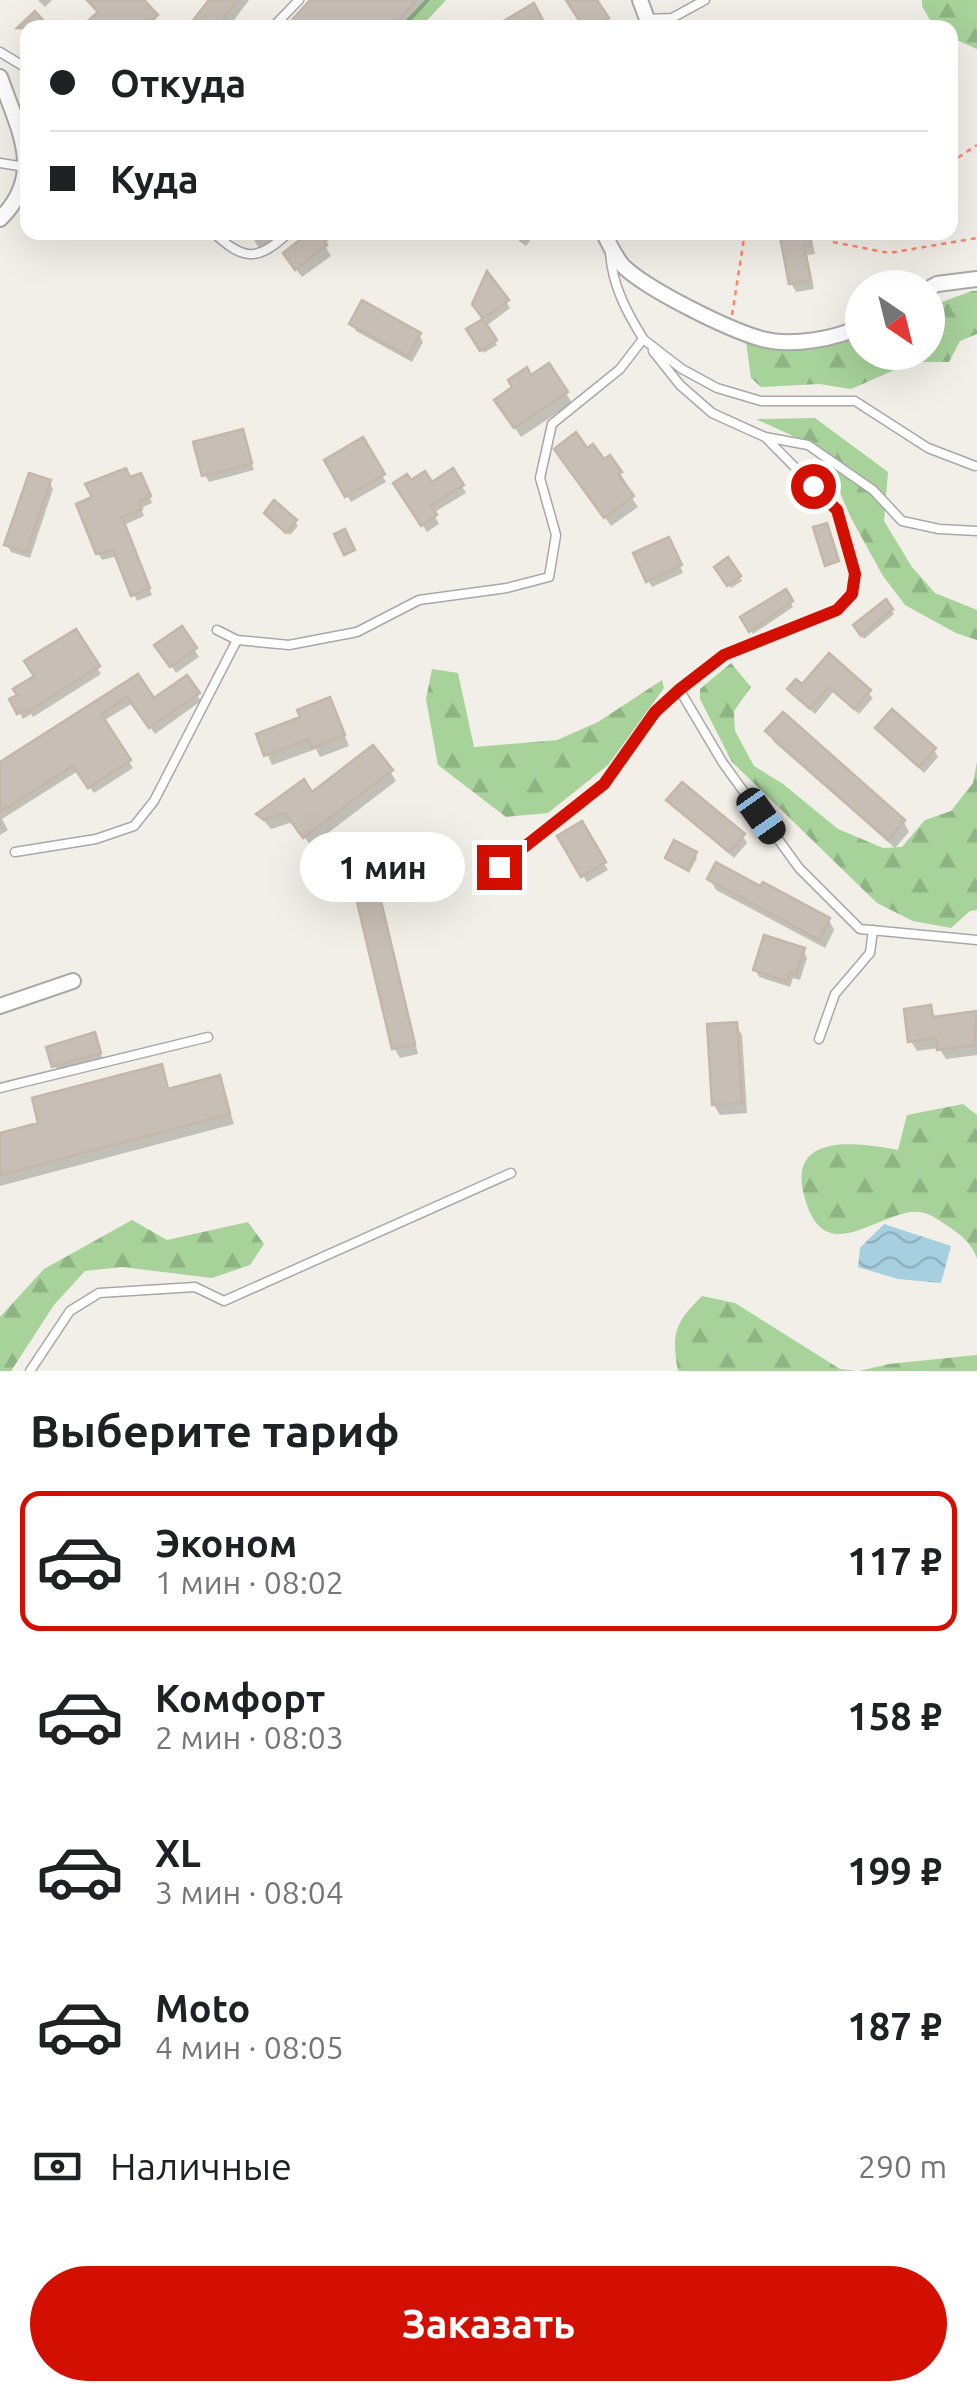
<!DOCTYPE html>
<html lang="ru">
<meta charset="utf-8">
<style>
:root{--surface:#fff;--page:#f6f6f6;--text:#202124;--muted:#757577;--line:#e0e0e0;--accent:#d20f00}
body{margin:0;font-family:Ubuntu,sans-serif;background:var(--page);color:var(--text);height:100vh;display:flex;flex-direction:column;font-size:38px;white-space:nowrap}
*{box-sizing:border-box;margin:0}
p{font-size:32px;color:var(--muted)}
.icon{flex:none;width:55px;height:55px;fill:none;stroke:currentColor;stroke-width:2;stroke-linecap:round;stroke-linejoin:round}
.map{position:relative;height:1371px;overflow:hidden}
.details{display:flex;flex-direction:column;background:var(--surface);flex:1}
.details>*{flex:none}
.hud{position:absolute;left:20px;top:20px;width:938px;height:220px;border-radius:20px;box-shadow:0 10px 40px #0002;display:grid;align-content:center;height:220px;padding:0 30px;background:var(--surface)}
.needle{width:65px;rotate:145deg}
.controls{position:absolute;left:845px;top:270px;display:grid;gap:20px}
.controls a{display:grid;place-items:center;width:100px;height:100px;border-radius:50%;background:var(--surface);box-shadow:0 10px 40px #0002;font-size:50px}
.end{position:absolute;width:45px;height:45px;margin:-22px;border:12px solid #d20f00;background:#fff;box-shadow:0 0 0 5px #fff}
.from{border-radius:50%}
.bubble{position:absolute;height:70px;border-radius:35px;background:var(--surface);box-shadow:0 10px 40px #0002;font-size:32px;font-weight:600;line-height:70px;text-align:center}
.car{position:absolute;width:30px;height:60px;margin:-30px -15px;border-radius:12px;box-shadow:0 0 8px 2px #0007;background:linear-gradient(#222 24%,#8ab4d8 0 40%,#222 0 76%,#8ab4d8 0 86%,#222 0)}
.hud b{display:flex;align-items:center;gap:35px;height:95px;font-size:38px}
.hud b+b{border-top:2px solid var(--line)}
.hud i{width:25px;height:25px;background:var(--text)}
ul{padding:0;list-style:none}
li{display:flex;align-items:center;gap:30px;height:140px;margin:0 20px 15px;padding:0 10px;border:5px solid transparent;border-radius:20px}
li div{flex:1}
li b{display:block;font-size:38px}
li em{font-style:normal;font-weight:600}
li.on{border-color:var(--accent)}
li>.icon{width:90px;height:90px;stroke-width:1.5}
h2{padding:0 30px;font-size:45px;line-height:120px}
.pay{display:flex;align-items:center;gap:25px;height:110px;padding:0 30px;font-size:38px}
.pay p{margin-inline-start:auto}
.action{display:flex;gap:20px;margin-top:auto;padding:20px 30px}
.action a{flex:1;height:115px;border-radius:60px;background:var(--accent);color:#fff;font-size:40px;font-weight:600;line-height:115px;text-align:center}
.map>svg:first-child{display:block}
</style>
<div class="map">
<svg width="977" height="1371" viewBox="0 0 977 1371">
<defs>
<pattern id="forest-firs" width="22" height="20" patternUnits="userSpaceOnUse" patternTransform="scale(2.5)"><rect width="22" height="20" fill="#a7d29a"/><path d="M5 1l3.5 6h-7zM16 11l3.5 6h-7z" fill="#8fb484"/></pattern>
<pattern id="water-waves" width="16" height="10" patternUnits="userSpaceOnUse" patternTransform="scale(2.5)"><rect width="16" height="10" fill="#a6cfe0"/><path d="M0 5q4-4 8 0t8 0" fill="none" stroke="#8fb1c0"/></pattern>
</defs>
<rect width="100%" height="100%" fill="#f1efe7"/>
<path fill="url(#forest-firs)" d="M 425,0 L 446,0 L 421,27 L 399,27 Z
M 922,0 L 977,0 L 977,49 L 950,37 L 950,28 L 934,27 L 922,6 Z
M 972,291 L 977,291 L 977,334 L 960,341 L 949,362 L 913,362 L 851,389 L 819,384 L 761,387 L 751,378 L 746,342 L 810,350 L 862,331 L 862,352 L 928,352 L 928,307 Z
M 815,418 L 888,472 L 884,521 L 912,567 L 935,593 L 977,610 L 977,640 L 956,633 L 905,605 L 883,576 L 851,518 L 829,467 L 791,435 L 756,419 Z
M 731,663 L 751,687 L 734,711 L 735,731 L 754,766 L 783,784 L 838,829 L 883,848 L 902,847 L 925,820 L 951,811 L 973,783 L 977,762 L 977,910 L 970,911 L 951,928 L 913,921 L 877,903 L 732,762 L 700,699 L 700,689 Z
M 432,669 L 458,673 L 474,747 L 557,740 L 598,722 L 662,680 L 664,688 L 608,765 L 548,813 L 506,817 L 438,765 L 426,699 Z
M 963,1104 L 977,1115 L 977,1258 C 970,1241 961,1235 946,1225 C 935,1217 925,1210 910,1212 C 867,1220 822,1266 804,1195 C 787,1131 861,1143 898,1150 L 907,1115 Z
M 132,1220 L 167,1240 L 248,1222 L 264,1244 L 250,1265 L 212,1278 L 122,1267 L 85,1271 L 54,1305 L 11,1371 L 0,1371 L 0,1317 L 44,1269 Z
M 702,1296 L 735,1303 L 840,1369 L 857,1371 L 678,1371 C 671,1333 675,1323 702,1296 Z
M 977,1355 L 977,1371 L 859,1371 L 889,1364 Z"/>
<path fill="url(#water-waves)" d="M 884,1224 L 951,1246 L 941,1283 L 898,1279 L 858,1267 L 860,1248 Z"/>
<path fill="#0003" d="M 38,0 L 52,0 L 45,7 Z
M 87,0 L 141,0 L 160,25 L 157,28 L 84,28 L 100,14 Z
M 212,0 L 249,0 L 228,28 L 191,28 Z
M 313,0 L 430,0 L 405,28 L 289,28 Z
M 569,0 L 594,0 L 610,26 L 587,28 Z
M 249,232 L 288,232 L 261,251 Z
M 314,232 L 340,232 L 324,244 L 331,256 L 302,277 L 291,263 Z
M 507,232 L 536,232 L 526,246 Z
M 704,232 L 727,232 L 726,237 L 706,236 Z
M 775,232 L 819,232 L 811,234 L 815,254 L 807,255 L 814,289 L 796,292 L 791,283 L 782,237 L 778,238 Z
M 506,301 L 510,308 L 485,327 L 497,345 L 484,353 L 470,330 L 486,320 L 480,311 Z
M 352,324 L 419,335 L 423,342 L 412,362 L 356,331 Z
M 566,393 L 572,403 L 521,437 L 503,410 Z
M 242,432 L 254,470 L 209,482 L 205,475 Z
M 362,441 L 386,482 L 351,502 L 327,461 Z
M 587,451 L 620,473 L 626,483 L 623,485 L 638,507 L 611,526 L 564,458 Z
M 453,472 L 466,493 L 433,513 L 439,524 L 427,532 L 396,484 L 431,485 Z
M 130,480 L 144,482 L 152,503 L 141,508 L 144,516 L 124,525 L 152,595 L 137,601 L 118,556 L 102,560 L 98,553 Z
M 49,482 L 53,489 L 30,558 L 11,552 L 7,544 Z
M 269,517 L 295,522 L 298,526 L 290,535 Z
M 672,547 L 683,573 L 652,587 L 648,580 Z
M 728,560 L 742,581 L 731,588 L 717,568 Z
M 785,592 L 793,607 L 753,634 L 744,618 Z
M 885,602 L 894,614 L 864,639 L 856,626 Z
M 181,629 L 199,657 L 176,673 L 158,645 Z
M 75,632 L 101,674 L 33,717 L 31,714 L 23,719 L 12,700 L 37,677 Z
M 829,657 L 873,698 L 859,714 L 833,692 L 815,714 L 790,689 L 802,688 Z
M 138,677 L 153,702 L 186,679 L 201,701 L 155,734 L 133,703 L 103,721 L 133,768 L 94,793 L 78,771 L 2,819 L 8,830 L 0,835 L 0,765 Z
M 335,710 L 349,746 L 320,757 L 316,749 L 272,765 L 259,735 Z
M 878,728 L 934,750 L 938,757 L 924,773 Z
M 769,732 L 904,822 L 909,832 L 895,848 L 774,742 Z
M 390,771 L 396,781 L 311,846 L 293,822 L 271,829 L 259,815 Z
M 669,800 L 743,836 L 747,843 L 734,858 L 674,807 Z
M 581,825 L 608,870 L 587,882 L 560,837 Z
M 695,854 L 697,858 L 689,873 L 668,858 Z
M 710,879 L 829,920 L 834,930 L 825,948 L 716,890 Z
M 378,900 L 384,910 L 418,1054 L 400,1058 L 394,1048 Z
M 803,950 L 807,958 L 800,980 L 793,978 L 790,987 L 759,977 L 755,969 Z
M 930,1008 L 936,1019 L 977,1014 L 977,1055 L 946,1059 L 939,1048 L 917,1051 L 911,1041 Z
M 736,1025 L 742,1035 L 747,1113 L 720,1115 L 714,1105 Z
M 98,1042 L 103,1061 L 59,1074 L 49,1049 Z
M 160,1067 L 170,1091 L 219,1078 L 234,1124 L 0,1186 L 0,1136 L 41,1125 Z"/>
<path fill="#c7beb6" stroke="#c4b7a9" stroke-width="2.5" d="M 87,0 L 144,0 L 158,15 L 143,28 L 80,28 L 98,12 Z
M 209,0 L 238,0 L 216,28 L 187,28 Z
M 310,0 L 417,0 L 392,28 L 285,28 Z
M 566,0 L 597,0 L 609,18 L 594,28 L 584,28 Z
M 534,3 L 547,28 L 492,28 Z
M 35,11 L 50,28 L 17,28 Z
M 310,232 L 319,232 L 327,245 L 295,270 L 283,253 Z
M 779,232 L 809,232 L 811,245 L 804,246 L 811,280 L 789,284 Z
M 487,271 L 509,300 L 483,319 L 472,304 Z
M 362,300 L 421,333 L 408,356 L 349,324 Z
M 483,319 L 497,340 L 480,351 L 466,329 Z
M 549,363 L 568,392 L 514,428 L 494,400 L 512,387 L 508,380 L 527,367 L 531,375 Z
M 243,429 L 252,463 L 202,476 L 193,442 Z
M 576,432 L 587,448 L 593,444 L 604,459 L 610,455 L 622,472 L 618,474 L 634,496 L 604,518 L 554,449 Z
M 363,437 L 385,474 L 345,497 L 324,460 Z
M 126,468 L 130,477 L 141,473 L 151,496 L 139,501 L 142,509 L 122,517 L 150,588 L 131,596 L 113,550 L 96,554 L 76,504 L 92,497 L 85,484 Z
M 453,468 L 464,485 L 431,505 L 437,515 L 421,526 L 393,483 L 407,474 L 411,480 L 425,471 L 432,482 Z
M 29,473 L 51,480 L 26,552 L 4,545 Z
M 274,500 L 297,520 L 286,533 L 264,513 Z
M 827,523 L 839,561 L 825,566 L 813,527 Z
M 345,529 L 355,550 L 344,555 L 334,534 Z
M 669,537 L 682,565 L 646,582 L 633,553 Z
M 728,557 L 741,576 L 727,586 L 714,567 Z
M 786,589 L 793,601 L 749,632 L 740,617 Z
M 886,599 L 893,609 L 861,636 L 853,625 Z
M 182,626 L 197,648 L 170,667 L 154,645 Z
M 76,629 L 100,666 L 27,712 L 26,709 L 17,714 L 9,699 L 17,695 L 13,689 L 34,676 L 24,661 Z
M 829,653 L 871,690 L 854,709 L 829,687 L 810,709 L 787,689 L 796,679 L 802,684 Z
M 138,674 L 154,698 L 187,675 L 200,693 L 149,728 L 127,697 L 101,714 L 131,760 L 88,788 L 73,766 L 0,812 L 0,762 Z
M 330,697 L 345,735 L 312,748 L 309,739 L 264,756 L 256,734 L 300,717 L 297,710 Z
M 892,709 L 936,748 L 919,767 L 875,728 Z
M 783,712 L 905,820 L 888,840 L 765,731 Z
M 373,745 L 393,770 L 303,838 L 285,813 L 264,820 L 256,814 L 304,779 L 312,792 Z
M 682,782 L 745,834 L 729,852 L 666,800 Z
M 582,821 L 606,862 L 581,877 L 557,836 Z
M 674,840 L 697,852 L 687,870 L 665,858 Z
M 716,862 L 760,886 L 763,882 L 830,918 L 819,940 L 707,879 Z
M 380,897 L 415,1044 L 392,1049 L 357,902 Z
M 764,935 L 805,948 L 796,974 L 790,972 L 787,981 L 753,970 Z
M 931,1005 L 933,1017 L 977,1011 L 974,1045 L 937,1050 L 936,1038 L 908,1042 L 904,1009 Z
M 737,1022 L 742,1103 L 712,1105 L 707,1024 Z
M 95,1032 L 101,1053 L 52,1067 L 46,1047 Z
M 162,1064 L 168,1089 L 220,1075 L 230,1114 L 0,1175 L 0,1133 L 38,1123 L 32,1098 Z"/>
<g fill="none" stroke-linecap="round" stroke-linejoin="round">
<defs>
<path id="service" d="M 647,19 L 672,18 L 705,0
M 272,28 L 299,0
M 0,52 L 28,69
M 0,163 L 25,167
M 213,232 C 244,262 259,261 289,232
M 610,252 C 612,285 627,313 644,340
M 653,351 L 680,385 L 712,413 L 765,437 L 808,445 L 873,490 L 902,521 L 939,529 L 977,531
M 217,630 L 237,640 L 289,645 L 357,632 L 419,600 L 507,588 L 549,577 L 556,535 L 540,478 L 552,424 L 620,369 L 643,339 L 682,369 L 717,388 L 761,401 L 855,401 L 928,448 L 975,466
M 679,689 L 723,763 L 799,868 L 860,929 L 977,940
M 15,852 L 96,839 L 134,826 L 154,801 L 237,640
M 499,867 L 604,784 L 655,712 L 679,689 L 724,655 L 837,610 L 852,594 L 855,574 L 837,510 L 765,437
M 819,1039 L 835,994 L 870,953 L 873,930
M 0,1088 L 208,1037
M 30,1371 L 70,1311 L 99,1293 L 195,1287 L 224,1301 L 511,1173"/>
<path id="minor" d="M 640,0 L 647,19 L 645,28
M 0,77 C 18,129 46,174 0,219
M 603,232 C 609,243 615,257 623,266 C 648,290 729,330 762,339 C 791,347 836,339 862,326
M 928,289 L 937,284 L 977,279
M 0,1006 L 73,981"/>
</defs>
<use href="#service" stroke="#a8a8a8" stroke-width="11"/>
<use href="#minor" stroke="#a8a8a8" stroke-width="18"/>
<path stroke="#ff856b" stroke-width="2.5" stroke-dasharray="5 5" stroke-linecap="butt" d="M 950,163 L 977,145
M 833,242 L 889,253 L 977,238
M 732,315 L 745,232"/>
<use href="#service" stroke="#fff" stroke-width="8"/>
<use href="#minor" stroke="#fff" stroke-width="14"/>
</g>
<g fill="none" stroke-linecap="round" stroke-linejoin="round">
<path stroke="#d20f00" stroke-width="12" d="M 499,867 L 604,784 L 655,712 L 679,690 L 724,655 L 837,610 L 852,594 L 855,574 L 837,510 L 813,486"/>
</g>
</svg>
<div class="controls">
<a><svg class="needle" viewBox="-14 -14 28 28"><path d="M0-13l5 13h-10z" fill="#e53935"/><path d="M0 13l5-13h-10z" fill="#757577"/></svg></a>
</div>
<i class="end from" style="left:813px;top:486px"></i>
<i class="end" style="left:499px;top:867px"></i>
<div class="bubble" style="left:300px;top:832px;width:165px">1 мин</div>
<i class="car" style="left:761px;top:816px;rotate:145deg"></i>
<div class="hud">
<b><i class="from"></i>Откуда</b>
<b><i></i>Куда</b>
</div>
</div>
<section class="details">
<h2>Выберите тариф</h2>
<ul>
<li class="on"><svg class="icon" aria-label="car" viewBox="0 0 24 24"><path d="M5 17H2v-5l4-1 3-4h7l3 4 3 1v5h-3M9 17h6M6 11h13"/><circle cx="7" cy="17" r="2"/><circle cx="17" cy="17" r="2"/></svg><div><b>Эконом</b><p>1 мин · 08:02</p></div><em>117 ₽</em></li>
<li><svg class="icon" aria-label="car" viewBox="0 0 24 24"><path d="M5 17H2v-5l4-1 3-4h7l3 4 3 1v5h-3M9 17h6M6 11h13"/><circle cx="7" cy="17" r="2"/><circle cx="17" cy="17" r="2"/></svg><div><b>Комфорт</b><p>2 мин · 08:03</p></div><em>158 ₽</em></li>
<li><svg class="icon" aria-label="car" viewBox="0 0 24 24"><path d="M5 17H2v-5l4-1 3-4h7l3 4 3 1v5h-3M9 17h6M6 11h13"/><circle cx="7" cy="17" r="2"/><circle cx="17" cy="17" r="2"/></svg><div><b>XL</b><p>3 мин · 08:04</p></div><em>199 ₽</em></li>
<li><svg class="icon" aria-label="car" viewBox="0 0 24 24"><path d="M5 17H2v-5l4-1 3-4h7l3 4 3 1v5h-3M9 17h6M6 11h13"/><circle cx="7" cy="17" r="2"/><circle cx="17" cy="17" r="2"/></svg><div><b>Moto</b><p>4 мин · 08:05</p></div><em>187 ₽</em></li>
</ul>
<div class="pay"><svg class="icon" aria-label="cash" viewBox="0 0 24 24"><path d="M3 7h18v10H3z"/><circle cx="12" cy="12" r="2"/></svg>Наличные<p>290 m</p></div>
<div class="action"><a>Заказать</a></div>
</section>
